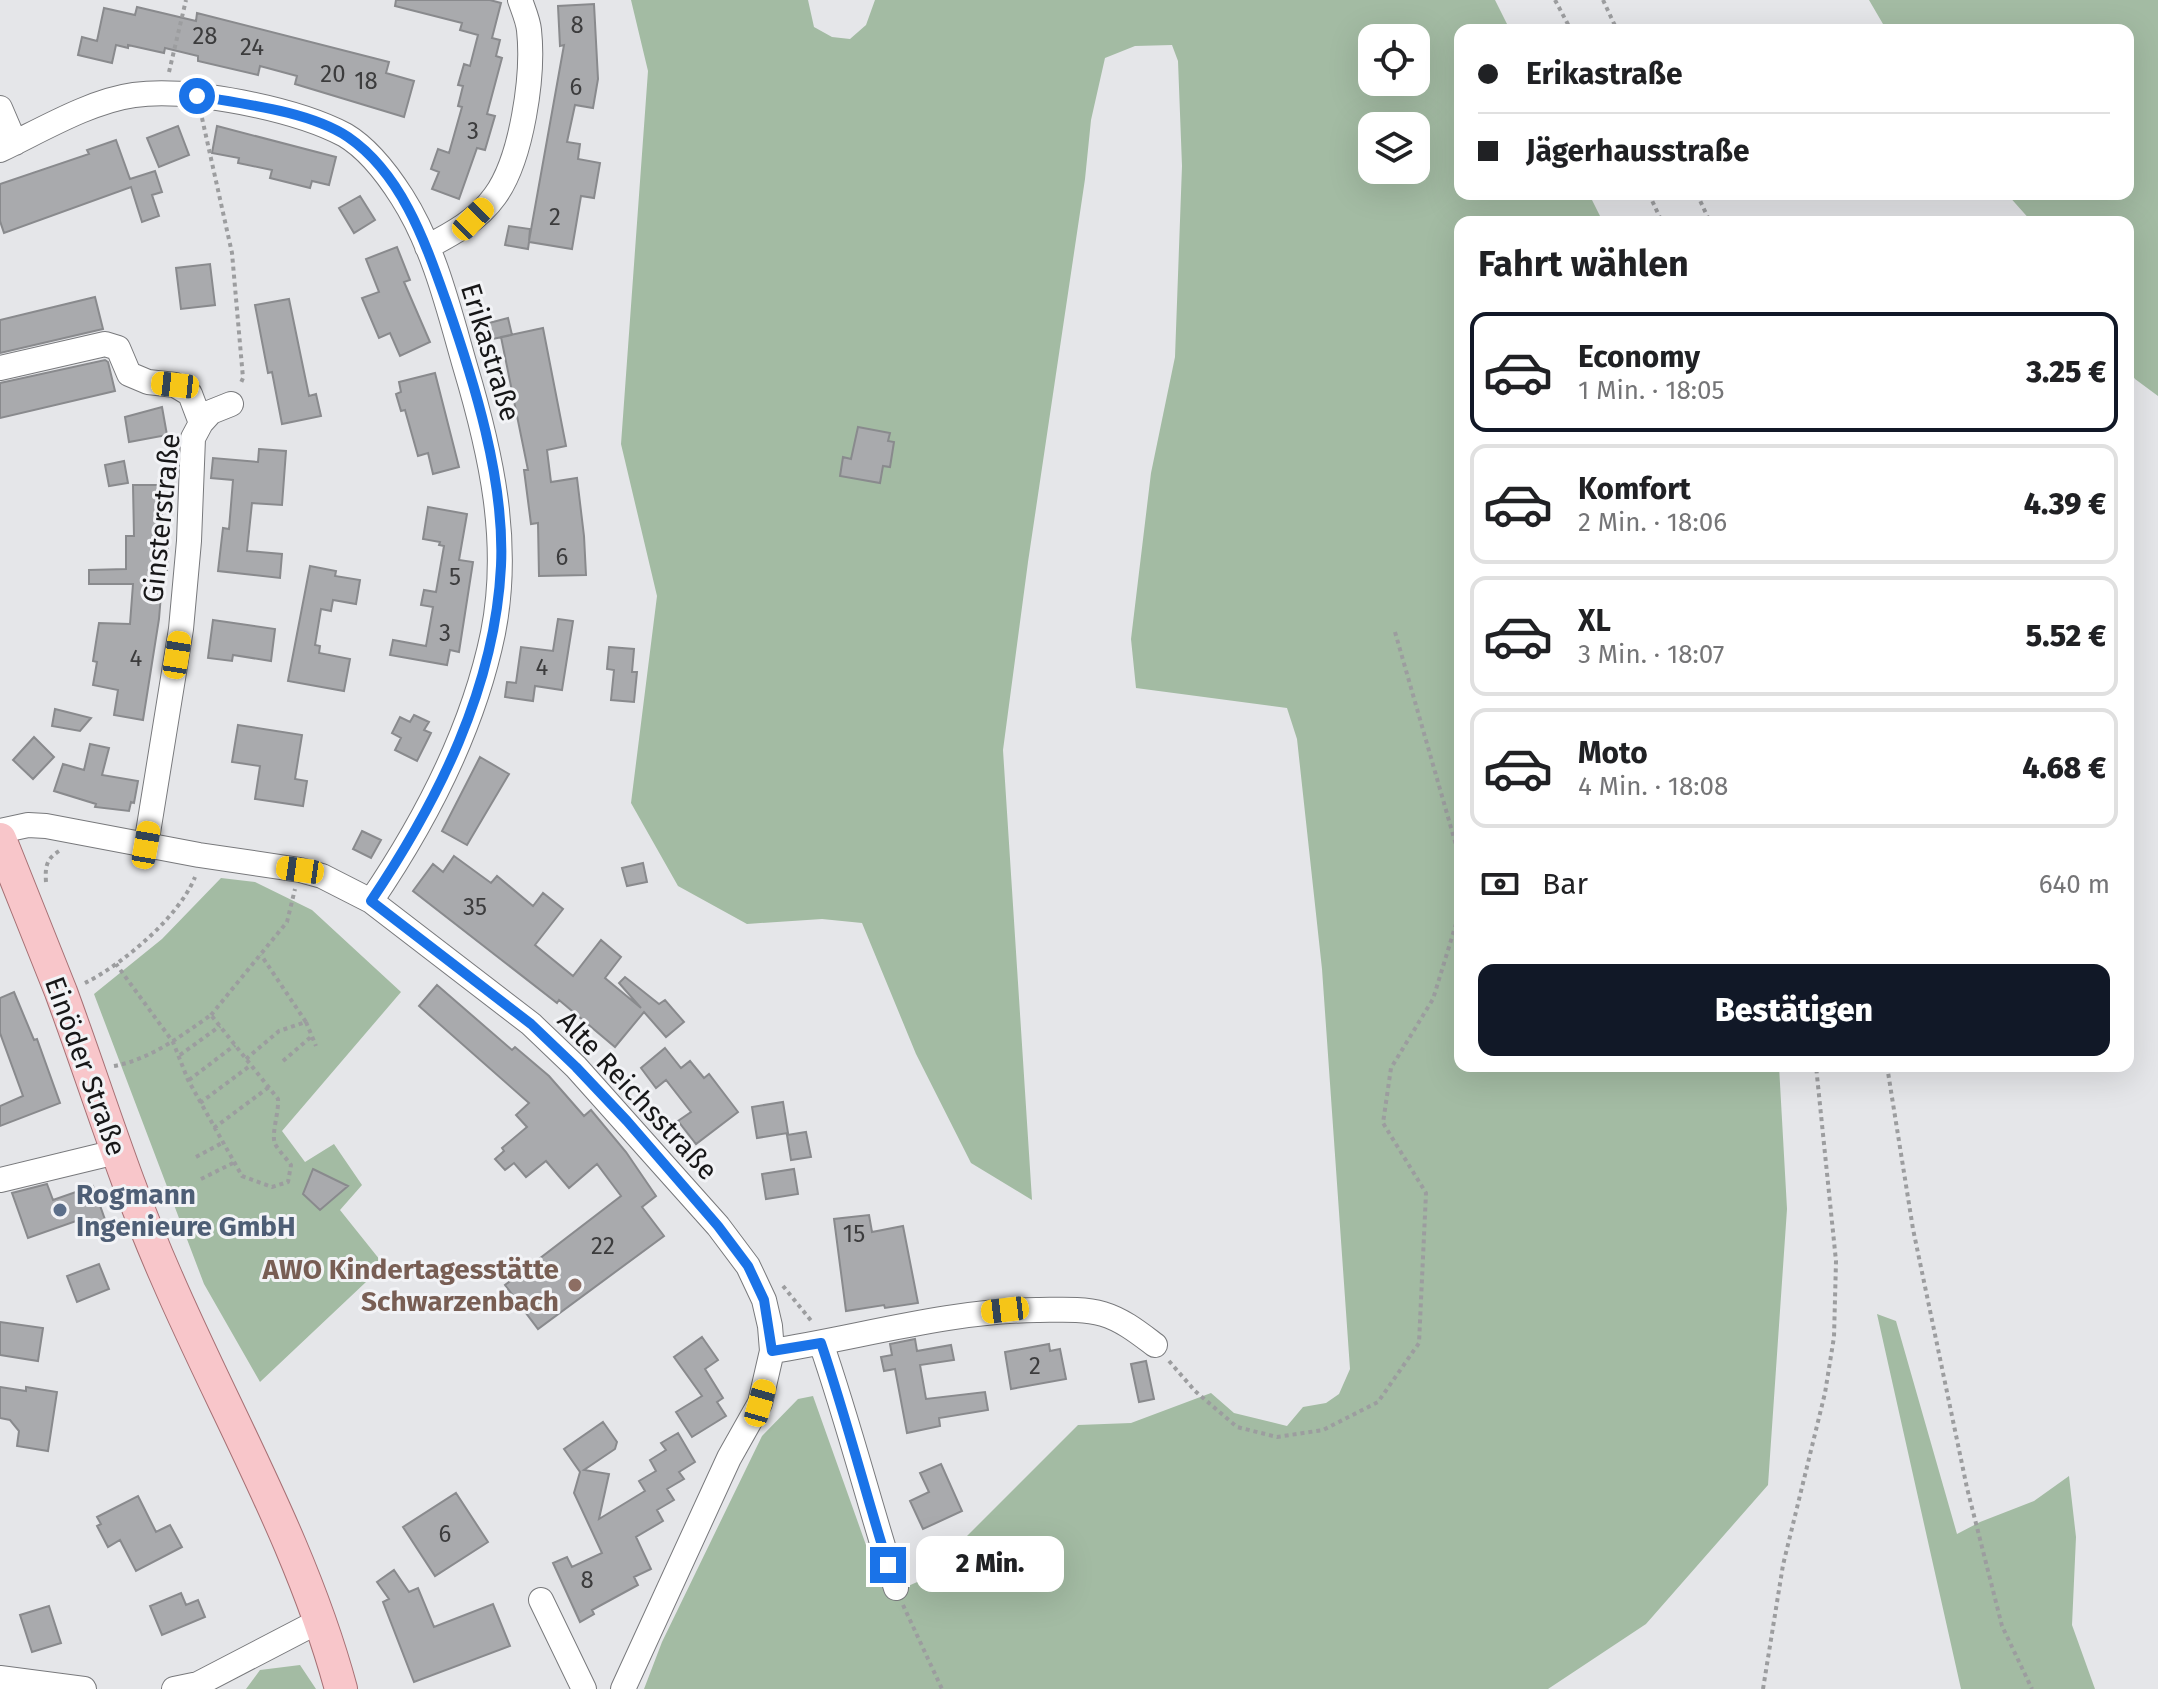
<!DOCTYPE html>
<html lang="de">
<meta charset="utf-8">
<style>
:root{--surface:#fff;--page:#f6f6f6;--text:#202124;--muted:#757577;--line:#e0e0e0;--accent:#111827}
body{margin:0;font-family:"Fira Sans",sans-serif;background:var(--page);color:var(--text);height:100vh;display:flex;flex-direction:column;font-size:30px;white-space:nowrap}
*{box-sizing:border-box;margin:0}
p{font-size:26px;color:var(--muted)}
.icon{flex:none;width:44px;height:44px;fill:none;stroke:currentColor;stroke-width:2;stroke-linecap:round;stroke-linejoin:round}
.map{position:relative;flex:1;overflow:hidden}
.side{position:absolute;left:1454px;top:216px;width:680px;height:856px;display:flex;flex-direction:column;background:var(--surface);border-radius:16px;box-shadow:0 8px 32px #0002}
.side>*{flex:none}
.banner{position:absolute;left:1454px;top:24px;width:680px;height:176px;border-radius:16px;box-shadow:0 8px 32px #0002;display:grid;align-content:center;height:176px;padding:0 24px;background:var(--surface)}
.fabs{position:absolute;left:1358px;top:24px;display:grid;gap:16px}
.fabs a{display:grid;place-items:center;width:72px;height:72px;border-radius:16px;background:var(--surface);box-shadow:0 8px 32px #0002;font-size:40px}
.end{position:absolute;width:36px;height:36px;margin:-18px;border:10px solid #1a73e8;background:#fff;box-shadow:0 0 0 4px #fff}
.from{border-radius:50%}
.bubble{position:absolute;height:56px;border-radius:16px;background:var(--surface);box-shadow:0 8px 32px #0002;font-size:26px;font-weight:800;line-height:56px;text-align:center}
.car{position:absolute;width:24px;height:48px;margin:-24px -12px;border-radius:10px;box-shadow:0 0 6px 2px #0007;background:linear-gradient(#f5c518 24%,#345 0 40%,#f5c518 0 76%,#345 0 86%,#f5c518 0)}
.banner b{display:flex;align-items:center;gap:28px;height:76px;font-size:30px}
.banner b+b{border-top:2px solid var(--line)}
.banner i{width:20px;height:20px;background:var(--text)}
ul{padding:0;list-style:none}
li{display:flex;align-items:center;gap:24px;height:120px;margin:0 16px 12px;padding:0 8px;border:4px solid var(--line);border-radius:16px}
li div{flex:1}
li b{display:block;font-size:30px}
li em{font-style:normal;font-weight:800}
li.selected{border-color:var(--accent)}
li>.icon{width:72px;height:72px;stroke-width:1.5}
h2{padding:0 24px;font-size:36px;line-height:96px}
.pay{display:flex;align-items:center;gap:20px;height:88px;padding:0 24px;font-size:30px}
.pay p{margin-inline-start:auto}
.primary-button{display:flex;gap:16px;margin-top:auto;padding:16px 24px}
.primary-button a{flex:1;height:92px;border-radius:16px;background:var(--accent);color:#fff;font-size:32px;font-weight:800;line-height:92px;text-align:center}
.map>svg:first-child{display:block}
</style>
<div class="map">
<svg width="2158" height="1689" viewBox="0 0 2158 1689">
<rect width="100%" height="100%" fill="#e5e6e9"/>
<path fill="#a3bba3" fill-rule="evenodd" d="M 631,0 L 808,0 L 814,27 L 832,37 L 850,39 L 866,25 L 875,0 L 1495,0 L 1510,30 L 1460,30 L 1460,194 L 1589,194 L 1603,222 L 1460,222 L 1460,1066 L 1779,1066 L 1787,1209 L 1768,1485 L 1646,1624 L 1548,1689 L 644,1689 L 662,1642 L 762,1436 L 798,1399 L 813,1396 L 877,1576 L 890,1594 L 924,1579 L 1078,1425 L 1131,1423 L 1211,1393 L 1234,1413 L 1287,1426 L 1303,1407 L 1326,1403 L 1339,1394 L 1350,1369 L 1322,969 L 1297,739 L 1287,708 L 1136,688 L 1131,639 L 1151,473 L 1175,357 L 1182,166 L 1178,61 L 1172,45 L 1135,46 L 1105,58 L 1091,120 L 1085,179 L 1028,562 L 1003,750 L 1032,1200 L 971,1163 L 916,1054 L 862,923 L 822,919 L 747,924 L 678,886 L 631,803 L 657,596 L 621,444 L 648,71 ZM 1372,38 L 1416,38 L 1416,82 L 1372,82 ZM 1372,126 L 1416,126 L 1416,170 L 1372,170 Z
M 1869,0 L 2158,0 L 2158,396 L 2135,379 L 2128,369 L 2128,222 L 2032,222 L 2007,194 L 2128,194 L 2128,30 L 1891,30 L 1883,24 Z
M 221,878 L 255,882 L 312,910 L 401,992 L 282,1131 L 305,1162 L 334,1144 L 362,1185 L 340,1210 L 384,1265 L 260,1382 L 204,1284 L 94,994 L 162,939 Z
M 1877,1314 L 1896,1321 L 1957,1534 L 1980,1522 L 2034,1501 L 2069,1476 L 2076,1537 L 2072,1625 L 2095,1689 L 1961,1689 Z
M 300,1665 L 316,1689 L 246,1689 L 260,1670 Z"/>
<path fill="#a9aaad" stroke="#898a8d" stroke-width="2" d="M 396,0 L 490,0 L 501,3 L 492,38 L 500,40 L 496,56 L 502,58 L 487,114 L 495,116 L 485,150 L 477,148 L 459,199 L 432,189 L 439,172 L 431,169 L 438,149 L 449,153 L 462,107 L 458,106 L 463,86 L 458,85 L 464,64 L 470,66 L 478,35 L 460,30 L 462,23 L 395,6 Z
M 594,4 L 598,79 L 593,108 L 575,105 L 567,142 L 580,144 L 578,159 L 600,163 L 594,198 L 581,196 L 572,249 L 529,242 L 528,249 L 505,245 L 509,226 L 530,229 L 529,241 L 564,45 L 560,46 L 558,6 Z
M 137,7 L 196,21 L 197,13 L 389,62 L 386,73 L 414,81 L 404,117 L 295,84 L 297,76 L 260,66 L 258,75 L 198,61 L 198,56 L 165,48 L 164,53 L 128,45 L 128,48 L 116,45 L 112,63 L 78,55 L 82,37 L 97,41 L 104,8 L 135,15 Z
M 178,126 L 189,155 L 159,167 L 147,138 Z
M 217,126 L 336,157 L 329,185 L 312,181 L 310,188 L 270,178 L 272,170 L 238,163 L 239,158 L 212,153 Z
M 116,140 L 130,179 L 155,171 L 162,192 L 152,195 L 159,216 L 142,222 L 131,187 L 4,233 L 0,221 L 0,184 L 89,154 L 87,150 Z
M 360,196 L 375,220 L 354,233 L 339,208 Z
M 397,247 L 410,280 L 404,282 L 430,342 L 400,356 L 390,333 L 379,338 L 362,298 L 379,292 L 366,259 Z
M 210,264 L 215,305 L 181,309 L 176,268 Z
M 95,297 L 103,329 L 0,353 L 0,320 Z
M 289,299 L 309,396 L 316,394 L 321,416 L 282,424 L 272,372 L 268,373 L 255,305 Z
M 508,318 L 512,335 L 492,339 L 489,323 Z
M 543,328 L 566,446 L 547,450 L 551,482 L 577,478 L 584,536 L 586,575 L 539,576 L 538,523 L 531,524 L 524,470 L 528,470 L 501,337 Z
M 105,360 L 108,362 L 115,391 L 0,418 L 0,383 Z
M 435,373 L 459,467 L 433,474 L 428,453 L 418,456 L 405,410 L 401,411 L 396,394 L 401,392 L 399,382 Z
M 162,407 L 167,435 L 129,442 L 125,417 Z
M 858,427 L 890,433 L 888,441 L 894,442 L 890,467 L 883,466 L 880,483 L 840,476 L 843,457 L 851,459 Z
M 259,449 L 286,451 L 282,505 L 252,503 L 247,551 L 282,554 L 280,578 L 218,571 L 223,528 L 229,529 L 233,480 L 211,478 L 213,458 L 258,462 Z
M 124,461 L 128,483 L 109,486 L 105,465 Z
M 133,485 L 161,485 L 162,537 L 168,537 L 167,570 L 163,570 L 159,619 L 143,720 L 114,715 L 118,690 L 93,685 L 97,662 L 93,661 L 99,623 L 130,624 L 133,584 L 89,584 L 89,570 L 126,569 L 126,536 L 134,536 Z
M 428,507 L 467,514 L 459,560 L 473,562 L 459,652 L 450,650 L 447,665 L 390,655 L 393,640 L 426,646 L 433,607 L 421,605 L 424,590 L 436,592 L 444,546 L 439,545 L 440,542 L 423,539 Z
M 310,566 L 336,571 L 335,576 L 360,580 L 356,604 L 333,600 L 331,611 L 321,609 L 315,645 L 320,646 L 319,653 L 350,659 L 344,691 L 288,681 Z
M 558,619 L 573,621 L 562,690 L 535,686 L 533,701 L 505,697 L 507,682 L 516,683 L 521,647 L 553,651 Z
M 213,620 L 275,629 L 271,661 L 233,655 L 232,661 L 208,658 Z
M 609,647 L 634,649 L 632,672 L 637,672 L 634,702 L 611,700 L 614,670 L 607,669 Z
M 55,709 L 91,718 L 80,731 L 52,726 Z
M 414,715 L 429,722 L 424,730 L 431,733 L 417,761 L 395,750 L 401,738 L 392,733 L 400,717 L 410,722 Z
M 238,725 L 302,735 L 295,779 L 307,781 L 303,806 L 255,799 L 260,766 L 232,762 Z
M 34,737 L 54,757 L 33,779 L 13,760 Z
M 90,744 L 109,748 L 102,775 L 138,781 L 134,803 L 131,802 L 129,811 L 95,807 L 96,804 L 54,791 L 63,764 L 84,770 Z
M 480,757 L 509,774 L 467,845 L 442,831 Z
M 362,831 L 381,840 L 371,858 L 353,849 Z
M 454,856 L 491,883 L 497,876 L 533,906 L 543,893 L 563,909 L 535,945 L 573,976 L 601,940 L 621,957 L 605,978 L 641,1008 L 619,983 L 625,977 L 659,1004 L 665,1000 L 684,1022 L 666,1037 L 644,1012 L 615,1047 L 559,1000 L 557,1003 L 413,891 L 433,864 L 443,872 Z
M 643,863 L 647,882 L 627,886 L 622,868 Z
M 437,985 L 512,1050 L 515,1047 L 549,1076 L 584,1116 L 591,1110 L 626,1152 L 656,1196 L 642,1207 L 664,1236 L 538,1329 L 505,1285 L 621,1196 L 597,1164 L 569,1188 L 546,1161 L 526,1177 L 514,1163 L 505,1170 L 495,1159 L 504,1151 L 502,1148 L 527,1127 L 516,1115 L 529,1103 L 419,1006 Z
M 14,992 L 34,1040 L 37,1039 L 60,1103 L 0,1126 L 0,1106 L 23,1096 L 0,1033 L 0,998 Z
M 665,1048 L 681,1068 L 690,1061 L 704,1078 L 709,1074 L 738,1112 L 696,1144 L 678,1121 L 691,1112 L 666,1080 L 656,1088 L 641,1068 Z
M 783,1102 L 788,1133 L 757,1138 L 752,1107 Z
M 806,1132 L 811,1157 L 791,1160 L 787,1135 Z
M 313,1169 L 348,1186 L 320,1210 L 303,1194 Z
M 794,1169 L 798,1194 L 766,1199 L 762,1174 Z
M 47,1184 L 53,1200 L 93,1186 L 108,1228 L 82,1237 L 76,1221 L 28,1238 L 12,1193 Z
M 869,1215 L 872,1232 L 903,1226 L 918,1303 L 885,1308 L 884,1305 L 846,1311 L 834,1219 Z
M 99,1264 L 109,1289 L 77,1302 L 67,1276 Z
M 0,1322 L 43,1328 L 38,1361 L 0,1355 Z
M 702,1337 L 718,1360 L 705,1369 L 723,1398 L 717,1402 L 726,1416 L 692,1437 L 676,1412 L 702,1396 L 674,1357 Z
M 915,1339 L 917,1351 L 951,1345 L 954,1360 L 920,1365 L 926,1399 L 985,1392 L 988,1410 L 939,1418 L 940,1426 L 907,1433 L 895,1369 L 884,1371 L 881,1357 L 892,1355 L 890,1344 Z
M 1049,1344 L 1050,1351 L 1060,1349 L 1066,1379 L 1011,1389 L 1005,1352 Z
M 1146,1361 L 1154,1399 L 1139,1402 L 1131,1364 Z
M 0,1387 L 26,1391 L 26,1387 L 57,1392 L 48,1451 L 17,1446 L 19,1431 L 10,1420 L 0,1418 Z
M 603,1422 L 617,1442 L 615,1449 L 584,1470 L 609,1474 L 599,1519 L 645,1491 L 639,1481 L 656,1471 L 650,1460 L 666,1450 L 661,1443 L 678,1433 L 695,1462 L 679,1472 L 684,1479 L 667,1489 L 674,1500 L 657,1510 L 663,1521 L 636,1537 L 651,1569 L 634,1577 L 638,1585 L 592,1610 L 594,1614 L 580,1622 L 553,1563 L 567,1557 L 572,1567 L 602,1553 L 574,1493 L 580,1472 L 564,1449 Z
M 941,1464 L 962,1511 L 923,1529 L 910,1501 L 929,1492 L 920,1473 Z
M 456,1493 L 488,1542 L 435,1576 L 403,1527 Z
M 138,1496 L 156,1532 L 170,1525 L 182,1547 L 136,1571 L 120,1540 L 108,1547 L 97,1526 L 101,1524 L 97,1517 Z
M 394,1570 L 409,1592 L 418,1588 L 434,1627 L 493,1604 L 510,1646 L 414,1682 L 383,1602 L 389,1599 L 377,1582 Z
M 181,1593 L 186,1605 L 198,1600 L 205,1617 L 162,1635 L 150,1606 Z
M 49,1606 L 61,1643 L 32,1652 L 20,1615 Z"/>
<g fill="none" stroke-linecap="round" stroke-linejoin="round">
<defs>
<path id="minor" d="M 0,108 L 15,143
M 0,150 C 40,131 90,101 134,95 C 189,87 296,109 345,135 C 367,148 388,175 402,197 C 434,247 449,310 465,366 C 491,453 511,542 493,633 C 473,730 426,820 371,901
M 427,247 C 452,234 478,220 495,196 C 522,159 534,75 529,30 C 528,20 523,9 520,0
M 0,368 L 105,344 L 118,348 L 129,374 L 148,382 L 175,385 L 190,394 L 201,423
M 0,831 L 28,825 L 46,826 L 199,855 L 300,870 L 322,876 L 371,901 L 531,1024 L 576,1067 L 718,1226 L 748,1266 L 764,1300 L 770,1326 L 772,1351 L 760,1403 L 729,1458 L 623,1689
M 146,845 L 181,629 L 189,541 L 193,438 L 201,423 L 211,412 L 231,404
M 0,1180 L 116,1152
M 821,1343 C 849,1424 870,1507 896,1588
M 772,1351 C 861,1337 946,1311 1037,1310 C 1058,1310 1082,1308 1103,1314 C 1123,1320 1139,1333 1155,1345
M 541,1600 L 584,1689
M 0,1678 L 84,1689
M 174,1689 L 198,1684 L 321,1620"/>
<path id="major" d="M 0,839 C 20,890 41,941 61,992 C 96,1087 125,1183 166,1276 C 225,1413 302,1544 341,1689"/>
</defs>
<use href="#minor" stroke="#78797c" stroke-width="26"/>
<use href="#major" stroke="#a67074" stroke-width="34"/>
<path stroke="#9c9d9f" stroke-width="4" stroke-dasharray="4 4" stroke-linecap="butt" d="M 1555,0 L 1571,30
M 1603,0 L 1617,30
M 169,72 L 186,0
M 202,118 L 232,253 L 243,378 L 240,385
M 1649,194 L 1662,222
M 1697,194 L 1710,222
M 1395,632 L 1460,859
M 46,882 C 45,867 46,858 61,850
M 85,983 C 123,964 179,917 195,877
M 211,1015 L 287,922 L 295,889
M 306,1022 L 316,1046
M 180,1055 L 220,1026
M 246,1059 L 279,1031 L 306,1022 L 261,955
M 283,1061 L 312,1036
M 114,1066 C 151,1059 181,1036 211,1015 L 278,1099 C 279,1113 271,1134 275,1144 C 279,1151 286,1158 291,1165 L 288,1182 L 272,1187 L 242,1176 L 188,1080 L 173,1042 L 116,964
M 1887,1066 L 1913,1229 L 1967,1488 L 2002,1626 L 2032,1689
M 189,1080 L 235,1045
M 200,1103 L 251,1065
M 214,1128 L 269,1087
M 196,1157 L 222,1143
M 201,1179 L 233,1163
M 783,1286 L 813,1323
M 1169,1361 L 1195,1391 L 1237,1427 L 1277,1437 L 1323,1430 L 1378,1402 L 1419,1343 L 1426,1193 L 1383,1123 L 1391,1068 L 1433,999 L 1460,911
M 903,1605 L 942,1689
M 1763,1689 L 1783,1565 L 1825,1393 L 1834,1337 L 1836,1261 L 1816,1066"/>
<use href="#minor" stroke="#fff" stroke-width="24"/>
<use href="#major" stroke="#f8c6ca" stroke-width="32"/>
</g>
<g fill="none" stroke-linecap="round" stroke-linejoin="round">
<path stroke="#1a73e8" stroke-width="10" d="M 197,96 C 243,104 309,111 348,137 C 402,174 425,242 446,301 C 474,381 505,480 501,566 C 495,688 438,801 371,901 L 531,1024 L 576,1067 L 627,1121 L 718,1226 L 748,1266 L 764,1300 L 772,1351 L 821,1343 C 846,1417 865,1491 888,1565"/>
</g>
<circle fill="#5c6f8a" stroke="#f2f3f6" stroke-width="3" cx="60" cy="1210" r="8"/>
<circle fill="#8d6e63" stroke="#f2f3f6" stroke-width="3" cx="575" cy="1285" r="8"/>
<g text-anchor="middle" stroke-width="6" stroke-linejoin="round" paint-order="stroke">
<g font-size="24" fill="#3c3c3d">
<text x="577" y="33">8</text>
<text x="205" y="44">28</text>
<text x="252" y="55">24</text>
<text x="333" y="82">20</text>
<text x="366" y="89">18</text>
<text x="576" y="95">6</text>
<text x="473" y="139">3</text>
<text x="555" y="225">2</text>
<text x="562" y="565">6</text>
<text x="455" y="585">5</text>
<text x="445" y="641">3</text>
<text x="136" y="666">4</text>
<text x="542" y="675">4</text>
<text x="475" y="915">35</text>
<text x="854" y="1242">15</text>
<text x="603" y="1254">22</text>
<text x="1035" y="1374">2</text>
<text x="445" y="1542">6</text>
<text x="587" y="1588">8</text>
</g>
<g font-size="28" fill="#171718" stroke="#f2f3f6">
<text transform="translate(491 352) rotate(73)" y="10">Erikastraße</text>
<text transform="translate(161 518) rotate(-84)" y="10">Ginsterstraße</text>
<text transform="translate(86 1066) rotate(70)" y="10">Einöder Straße</text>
<text transform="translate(638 1095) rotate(47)" y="10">Alte Reichsstraße</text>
</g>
<g font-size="28" font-weight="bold" fill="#4e5e75" stroke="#f2f3f6" text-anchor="start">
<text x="76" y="1204">Rogmann<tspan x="76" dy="32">Ingenieure GmbH</tspan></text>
</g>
<g font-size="28" font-weight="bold" fill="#785e54" stroke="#f2f3f6" text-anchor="end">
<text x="559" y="1279">AWO Kindertagesstätte<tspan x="559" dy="32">Schwarzenbach</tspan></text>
</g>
</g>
</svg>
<div class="fabs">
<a><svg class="icon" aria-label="locate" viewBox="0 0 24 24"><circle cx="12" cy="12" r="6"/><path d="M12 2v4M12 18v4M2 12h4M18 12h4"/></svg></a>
<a><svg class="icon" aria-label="layers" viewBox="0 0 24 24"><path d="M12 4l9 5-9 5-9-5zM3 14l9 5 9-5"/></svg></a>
</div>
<i class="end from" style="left:197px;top:96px"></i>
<i class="end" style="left:888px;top:1565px"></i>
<div class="bubble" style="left:916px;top:1536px;width:148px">2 Min.</div>
<i class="car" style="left:473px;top:219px;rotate:44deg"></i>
<i class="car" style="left:175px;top:385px;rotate:276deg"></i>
<i class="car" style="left:177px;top:655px;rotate:9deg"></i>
<i class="car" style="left:146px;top:845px;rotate:10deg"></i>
<i class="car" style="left:300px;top:870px;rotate:278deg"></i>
<i class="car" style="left:1005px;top:1310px;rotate:263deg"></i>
<i class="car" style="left:760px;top:1403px;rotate:16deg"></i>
<div class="banner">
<b><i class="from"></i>Erikastraße</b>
<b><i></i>Jägerhausstraße</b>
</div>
<section class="side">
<h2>Fahrt wählen</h2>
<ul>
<li class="selected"><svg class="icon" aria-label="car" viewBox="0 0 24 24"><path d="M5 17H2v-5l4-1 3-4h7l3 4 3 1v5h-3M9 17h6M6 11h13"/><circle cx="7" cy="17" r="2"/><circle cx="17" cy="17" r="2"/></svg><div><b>Economy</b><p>1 Min. · 18:05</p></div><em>3.25 €</em></li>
<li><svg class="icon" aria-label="car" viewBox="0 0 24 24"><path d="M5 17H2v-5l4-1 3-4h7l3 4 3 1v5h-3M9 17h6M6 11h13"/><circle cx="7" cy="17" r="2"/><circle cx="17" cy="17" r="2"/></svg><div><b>Komfort</b><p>2 Min. · 18:06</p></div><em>4.39 €</em></li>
<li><svg class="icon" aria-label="car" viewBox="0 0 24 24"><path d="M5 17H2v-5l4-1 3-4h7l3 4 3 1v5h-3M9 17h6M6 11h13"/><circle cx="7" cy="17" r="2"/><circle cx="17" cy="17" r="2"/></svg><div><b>XL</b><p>3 Min. · 18:07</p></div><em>5.52 €</em></li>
<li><svg class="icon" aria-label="car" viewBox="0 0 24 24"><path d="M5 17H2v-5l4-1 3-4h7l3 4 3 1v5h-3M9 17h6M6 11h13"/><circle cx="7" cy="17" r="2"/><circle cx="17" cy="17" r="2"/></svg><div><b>Moto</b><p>4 Min. · 18:08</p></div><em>4.68 €</em></li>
</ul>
<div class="pay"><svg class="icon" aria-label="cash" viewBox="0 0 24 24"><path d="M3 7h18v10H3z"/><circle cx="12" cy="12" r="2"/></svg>Bar<p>640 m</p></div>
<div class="primary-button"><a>Bestätigen</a></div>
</section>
</div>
